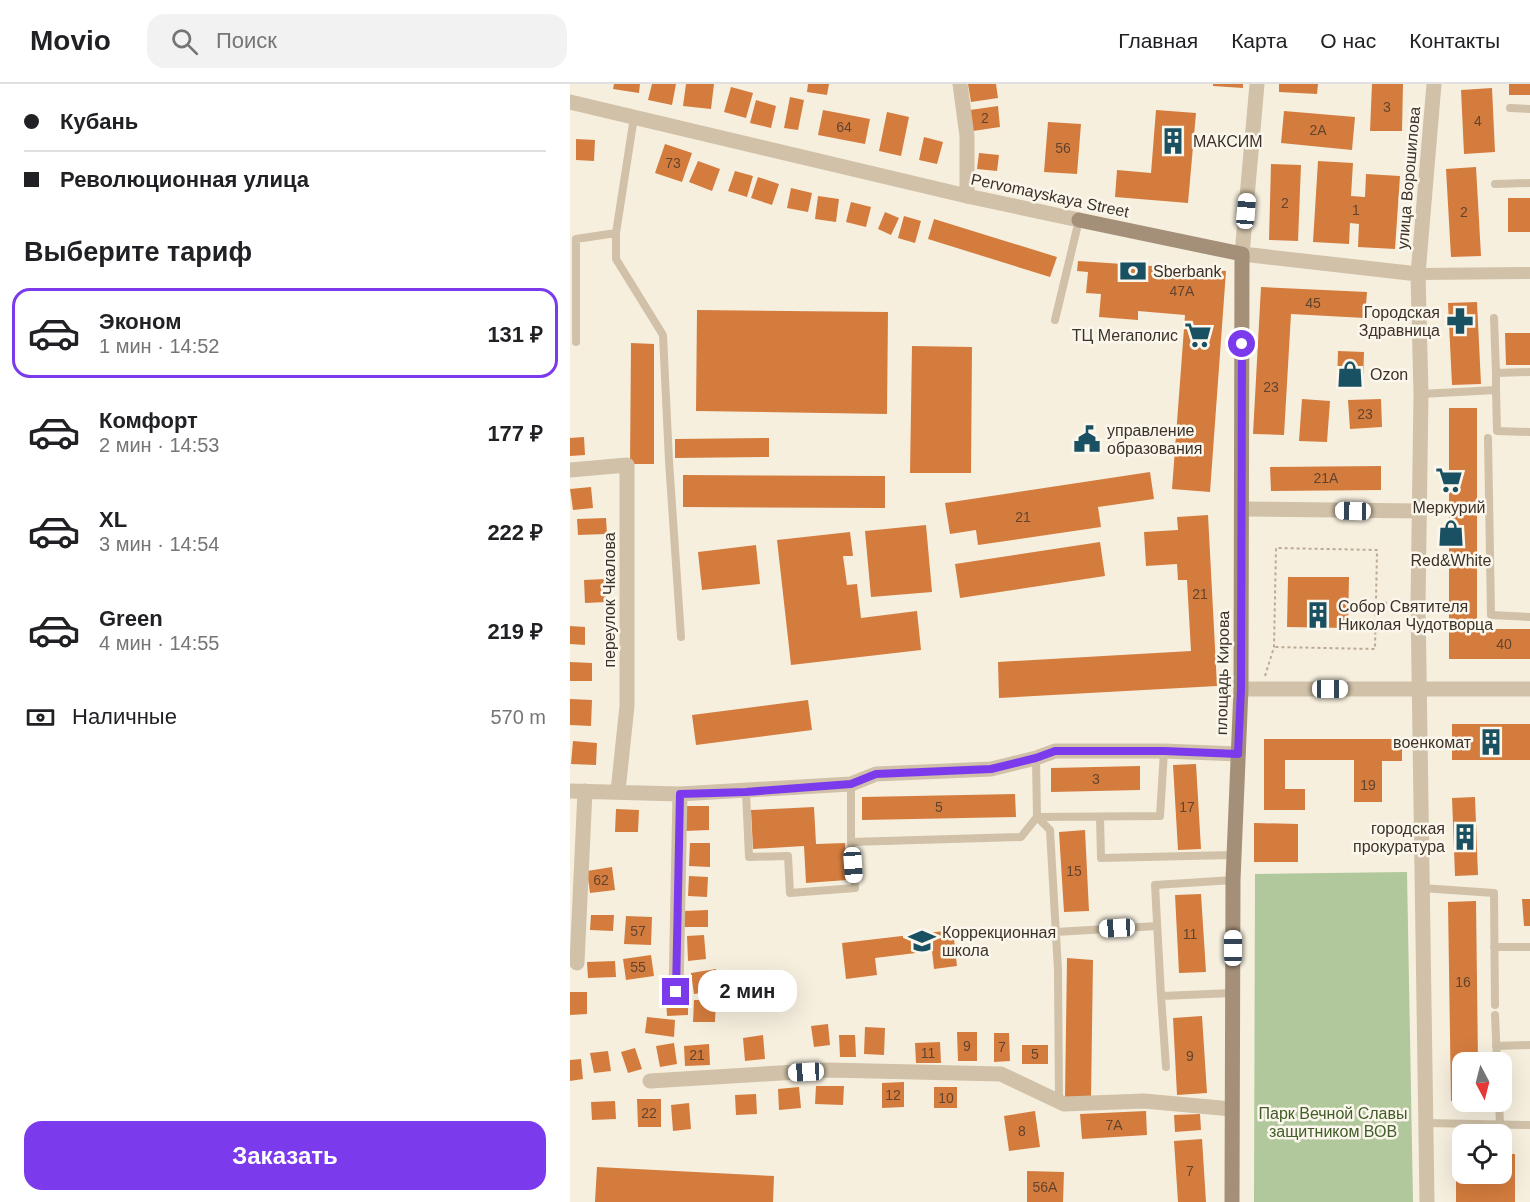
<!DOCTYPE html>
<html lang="ru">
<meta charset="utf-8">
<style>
:root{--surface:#fff;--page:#f2f2f2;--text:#202124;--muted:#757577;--line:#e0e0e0;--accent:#7c3aed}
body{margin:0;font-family:Arial,sans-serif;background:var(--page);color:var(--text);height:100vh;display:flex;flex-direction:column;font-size:22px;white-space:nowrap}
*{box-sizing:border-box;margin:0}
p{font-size:20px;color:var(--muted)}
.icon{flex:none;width:33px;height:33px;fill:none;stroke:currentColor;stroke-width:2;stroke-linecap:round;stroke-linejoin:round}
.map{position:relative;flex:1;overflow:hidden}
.panel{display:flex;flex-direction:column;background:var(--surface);width:570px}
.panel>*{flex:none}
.hud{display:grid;align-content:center;height:132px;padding:0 24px;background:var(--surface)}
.needle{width:39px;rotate:173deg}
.tools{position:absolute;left:882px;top:968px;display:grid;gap:12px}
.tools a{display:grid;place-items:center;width:60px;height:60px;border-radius:12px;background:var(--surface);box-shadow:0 6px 24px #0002;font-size:30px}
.end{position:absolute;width:27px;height:27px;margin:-14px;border:8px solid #7c3aed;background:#fff;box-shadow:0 0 0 3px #fff}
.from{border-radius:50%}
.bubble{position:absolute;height:42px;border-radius:18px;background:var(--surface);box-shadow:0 6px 24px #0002;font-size:20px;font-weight:700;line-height:42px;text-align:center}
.car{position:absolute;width:18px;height:36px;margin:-18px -9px;border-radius:8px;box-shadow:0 0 4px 2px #0007;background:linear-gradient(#fff 24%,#345 0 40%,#fff 0 76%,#345 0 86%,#fff 0)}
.hud b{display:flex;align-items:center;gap:21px;height:57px;font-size:22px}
.hud b+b{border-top:2px solid var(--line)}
.hud i{width:15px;height:15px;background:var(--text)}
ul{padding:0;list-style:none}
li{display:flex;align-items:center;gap:18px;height:90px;margin:0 12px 9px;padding:0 12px;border:3px solid transparent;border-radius:18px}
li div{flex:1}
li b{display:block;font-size:22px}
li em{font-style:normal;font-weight:700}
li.on{border-color:var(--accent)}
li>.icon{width:54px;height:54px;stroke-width:1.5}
h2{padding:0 24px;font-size:27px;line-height:72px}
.pay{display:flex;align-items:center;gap:15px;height:66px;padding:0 24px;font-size:22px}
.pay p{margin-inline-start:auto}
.button{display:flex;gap:12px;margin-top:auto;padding:12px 24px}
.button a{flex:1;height:69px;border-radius:18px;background:var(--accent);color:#fff;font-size:24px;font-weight:700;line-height:69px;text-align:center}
header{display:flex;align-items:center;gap:36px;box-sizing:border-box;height:84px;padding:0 30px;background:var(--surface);border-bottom:2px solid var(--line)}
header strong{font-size:28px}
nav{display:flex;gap:33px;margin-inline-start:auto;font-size:21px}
.search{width:420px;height:54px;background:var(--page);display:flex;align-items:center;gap:15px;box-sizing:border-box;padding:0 21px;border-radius:18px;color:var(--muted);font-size:22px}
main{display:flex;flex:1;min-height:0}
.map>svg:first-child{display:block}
</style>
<header>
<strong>Movio</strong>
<div class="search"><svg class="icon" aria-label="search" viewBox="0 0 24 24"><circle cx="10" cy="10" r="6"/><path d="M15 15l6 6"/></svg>Поиск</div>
<nav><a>Главная</a><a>Карта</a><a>О нас</a><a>Контакты</a></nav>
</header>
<main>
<section class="panel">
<div class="hud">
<b><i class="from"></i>Кубань</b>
<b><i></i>Революционная улица</b>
</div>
<h2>Выберите тариф</h2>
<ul>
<li class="on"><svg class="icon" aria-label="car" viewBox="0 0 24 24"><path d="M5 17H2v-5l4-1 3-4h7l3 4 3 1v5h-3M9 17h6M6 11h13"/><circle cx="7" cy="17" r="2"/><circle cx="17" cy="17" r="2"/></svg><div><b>Эконом</b><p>1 мин · 14:52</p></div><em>131 ₽</em></li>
<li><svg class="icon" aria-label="car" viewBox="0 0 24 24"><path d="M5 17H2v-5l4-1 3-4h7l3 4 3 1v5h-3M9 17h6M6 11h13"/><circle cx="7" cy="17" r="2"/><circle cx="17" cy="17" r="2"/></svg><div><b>Комфорт</b><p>2 мин · 14:53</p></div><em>177 ₽</em></li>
<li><svg class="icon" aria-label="car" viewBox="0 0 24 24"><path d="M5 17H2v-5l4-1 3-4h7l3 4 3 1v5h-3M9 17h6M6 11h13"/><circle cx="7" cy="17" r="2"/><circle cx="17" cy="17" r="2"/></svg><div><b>XL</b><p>3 мин · 14:54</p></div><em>222 ₽</em></li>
<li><svg class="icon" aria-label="car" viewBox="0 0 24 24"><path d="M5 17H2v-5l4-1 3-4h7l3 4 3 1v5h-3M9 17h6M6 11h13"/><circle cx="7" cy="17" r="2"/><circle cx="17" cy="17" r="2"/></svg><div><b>Green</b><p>4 мин · 14:55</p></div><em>219 ₽</em></li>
</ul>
<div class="pay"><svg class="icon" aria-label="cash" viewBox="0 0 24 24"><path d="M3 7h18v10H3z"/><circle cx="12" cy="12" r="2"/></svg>Наличные<p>570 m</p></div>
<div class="button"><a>Заказать</a></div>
</section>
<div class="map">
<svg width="960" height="1118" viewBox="0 0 960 1118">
<rect width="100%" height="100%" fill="#f6efde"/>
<path fill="#b1c79c" d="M 837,788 L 843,1118 L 684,1118 L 685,790 Z"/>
<path fill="#d47c3e" d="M 44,0 L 70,0 L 69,9 L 43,5 Z
M 82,0 L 106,0 L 102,21 L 78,16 Z
M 116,0 L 144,0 L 141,25 L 113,22 Z
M 238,0 L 259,0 L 257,11 L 237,8 Z
M 398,0 L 426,0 L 428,14 L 401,18 Z
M 643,0 L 673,0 L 673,4 L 643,2 Z
M 709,0 L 748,0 L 747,10 L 709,8 Z
M 802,0 L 833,0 L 832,47 L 800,47 Z
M 939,0 L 960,0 L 960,11 L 939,11 Z
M 161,3 L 183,9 L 176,34 L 154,28 Z
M 922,4 L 925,68 L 894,70 L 891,6 Z
M 220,13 L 234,16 L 228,46 L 214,44 Z
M 186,16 L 206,22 L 201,44 L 180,39 Z
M 428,22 L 430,43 L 403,47 L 400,26 Z
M 253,26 L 300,35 L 295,60 L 248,51 Z
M 586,26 L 626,29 L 618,119 L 545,113 L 547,86 L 581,89 Z
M 714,27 L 785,33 L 782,66 L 711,59 Z
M 317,28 L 339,33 L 331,72 L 309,67 Z
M 478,38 L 511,40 L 507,90 L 474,88 Z
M 354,53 L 373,58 L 367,80 L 349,76 Z
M 6,55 L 25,56 L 24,77 L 6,76 Z
M 95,60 L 122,69 L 112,98 L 85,89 Z
M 409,69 L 429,71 L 427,87 L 407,85 Z
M 128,77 L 150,85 L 142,107 L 119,98 Z
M 748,77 L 783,79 L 781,112 L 795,113 L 796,90 L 830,92 L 825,165 L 788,163 L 789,140 L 780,139 L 779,160 L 743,158 Z
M 701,80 L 731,81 L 728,157 L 699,156 Z
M 906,83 L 911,172 L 881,173 L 876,85 Z
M 165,87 L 183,92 L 177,113 L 158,107 Z
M 188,93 L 209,100 L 202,121 L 181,114 Z
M 221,104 L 242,109 L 238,128 L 217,124 Z
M 248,112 L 269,115 L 266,138 L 245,135 Z
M 938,114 L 960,114 L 960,148 L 938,148 Z
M 281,118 L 301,123 L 296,143 L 276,138 Z
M 315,128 L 329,134 L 321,151 L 308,145 Z
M 334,132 L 351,137 L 345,159 L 328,154 Z
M 364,135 L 487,173 L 480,193 L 358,155 Z
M 508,177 L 656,187 L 640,408 L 602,405 L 615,231 L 568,227 L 568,236 L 529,233 L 531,210 L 516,209 L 518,188 L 507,187 Z
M 691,203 L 797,208 L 795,234 L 721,230 L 714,351 L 683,350 Z
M 907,218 L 911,300 L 882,301 L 878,219 Z
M 127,226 L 318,228 L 317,330 L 126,327 Z
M 935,249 L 960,249 L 960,281 L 936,281 Z
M 61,259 L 84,260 L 84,380 L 60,380 Z
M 342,262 L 402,263 L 401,389 L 340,389 Z
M 768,267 L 794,268 L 793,299 L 767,299 Z
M 732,315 L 760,317 L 757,358 L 729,357 Z
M 811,315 L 812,343 L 780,345 L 778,316 Z
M 879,324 L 907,324 L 907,545 L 960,545 L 960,575 L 879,575 Z
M 14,353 L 15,371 L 0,372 L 0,354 Z
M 199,354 L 199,373 L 105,374 L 105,355 Z
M 811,382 L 811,406 L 701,407 L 700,383 Z
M 580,388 L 584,415 L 528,423 L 531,443 L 408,461 L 406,446 L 380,450 L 375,419 Z
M 113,391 L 315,392 L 315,424 L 113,423 Z
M 21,403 L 23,424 L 3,426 L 0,405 Z
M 638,431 L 647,602 L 429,614 L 428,578 L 621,567 L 617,496 L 608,496 L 607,480 L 576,482 L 574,448 L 608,446 L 607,433 Z
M 36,434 L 37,450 L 8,451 L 7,435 Z
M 356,441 L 362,508 L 301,513 L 295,447 Z
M 280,448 L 283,472 L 273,472 L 277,501 L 287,500 L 291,534 L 347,527 L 351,566 L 221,581 L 207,456 Z
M 530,458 L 535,492 L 390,514 L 385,480 Z
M 186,461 L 190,500 L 132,506 L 128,468 Z
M 718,493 L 779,493 L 778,544 L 717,543 Z
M 35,495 L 36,518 L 15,519 L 14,496 Z
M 0,542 L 15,543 L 15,561 L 0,560 Z
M 0,578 L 22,579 L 22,597 L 0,597 Z
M 0,615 L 22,616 L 21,642 L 0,641 Z
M 238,616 L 242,646 L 126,661 L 122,631 Z
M 882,640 L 960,640 L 960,676 L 882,676 Z
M 694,655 L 832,655 L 832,677 L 812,677 L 812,718 L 784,718 L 784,676 L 715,676 L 715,705 L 735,705 L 735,726 L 694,726 Z
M 3,657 L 27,659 L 26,681 L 1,680 Z
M 626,680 L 631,765 L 608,766 L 603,681 Z
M 570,682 L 570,706 L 481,708 L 481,684 Z
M 445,710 L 446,733 L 292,736 L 292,713 Z
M 905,713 L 908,791 L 885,792 L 882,714 Z
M 115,722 L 139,722 L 139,746 L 115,747 Z
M 244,723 L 246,760 L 275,759 L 277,796 L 236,799 L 234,762 L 183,765 L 181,726 Z
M 46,725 L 69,726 L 68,748 L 45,748 Z
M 684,739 L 728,740 L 728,778 L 684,778 Z
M 515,746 L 519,827 L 494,828 L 489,748 Z
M 120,759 L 140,759 L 140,783 L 119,782 Z
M 42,783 L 45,806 L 20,809 L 17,787 Z
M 119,792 L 138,793 L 137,813 L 118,812 Z
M 631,810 L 636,888 L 609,889 L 605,811 Z
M 952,815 L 960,815 L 960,842 L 954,842 Z
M 906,817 L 908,978 L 892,978 L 892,1017 L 881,1017 L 878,818 Z
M 138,826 L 138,843 L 114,843 L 114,827 Z
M 21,831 L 44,831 L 43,847 L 20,846 Z
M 56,832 L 82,833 L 81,861 L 54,860 Z
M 383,846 L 387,882 L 364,885 L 362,867 L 305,874 L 307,891 L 276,895 L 272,859 Z
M 134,851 L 136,875 L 118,877 L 117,852 Z
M 81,871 L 84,892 L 56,896 L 53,875 Z
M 497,874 L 523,876 L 521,1014 L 495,1014 Z
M 45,877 L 46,893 L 18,894 L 17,878 Z
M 146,885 L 149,906 L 124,910 L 121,889 Z
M 0,908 L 17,908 L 17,930 L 0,931 Z
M 118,912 L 118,931 L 97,932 L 96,913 Z
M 124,916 L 146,916 L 145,938 L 123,938 Z
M 632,932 L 637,1009 L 607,1011 L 603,934 Z
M 77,933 L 105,936 L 104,953 L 75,949 Z
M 258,940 L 260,961 L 244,963 L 241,942 Z
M 295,943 L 315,944 L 314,971 L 294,970 Z
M 387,948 L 407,948 L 407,977 L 388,977 Z
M 424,949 L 439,949 L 440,977 L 424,978 Z
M 193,951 L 195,975 L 175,977 L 173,954 Z
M 269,951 L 285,951 L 286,973 L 270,973 Z
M 370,958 L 371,979 L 346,979 L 345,959 Z
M 104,959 L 107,980 L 90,983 L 86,962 Z
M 139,960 L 140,981 L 115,982 L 114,962 Z
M 452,961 L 478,961 L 478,980 L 452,980 Z
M 65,964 L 72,985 L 58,989 L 51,968 Z
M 38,967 L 41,987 L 24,989 L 20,969 Z
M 11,975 L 13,995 L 0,997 L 0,976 Z
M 334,998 L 334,1023 L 312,1024 L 312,999 Z
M 246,1002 L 274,1002 L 273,1021 L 245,1020 Z
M 229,1003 L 231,1024 L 209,1026 L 208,1005 Z
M 364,1003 L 387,1003 L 387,1024 L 364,1024 Z
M 186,1010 L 187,1030 L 166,1031 L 165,1011 Z
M 67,1015 L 91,1015 L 91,1043 L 68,1043 Z
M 45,1017 L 46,1035 L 22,1036 L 21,1018 Z
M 119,1019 L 121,1045 L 103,1047 L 101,1021 Z
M 465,1027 L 470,1063 L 439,1067 L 434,1032 Z
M 576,1027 L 577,1051 L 512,1055 L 510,1030 Z
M 630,1030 L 631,1046 L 605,1048 L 604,1031 Z
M 632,1055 L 636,1118 L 608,1118 L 604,1057 Z
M 932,1070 L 945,1070 L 945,1118 L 886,1118 L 886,1071 L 892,1071 L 892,1089 L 932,1089 Z
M 27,1083 L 204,1092 L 203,1118 L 25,1118 Z
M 457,1087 L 494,1088 L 493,1118 L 457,1118 Z"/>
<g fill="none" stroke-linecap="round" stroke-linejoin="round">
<path stroke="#bcab92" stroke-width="2" stroke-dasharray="3 3" stroke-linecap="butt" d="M 778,518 L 833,519
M 695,592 L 704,563 L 706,464 L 807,466 L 805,565 L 704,563"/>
<path stroke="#d0c1a8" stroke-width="8" d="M 940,24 L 960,25
M 64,33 L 46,149 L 46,175 L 93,251 L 99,377 L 111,553
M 925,100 L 960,99
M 924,234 L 926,289
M 485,236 L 509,136
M 6,258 L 6,155 L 46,149
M 926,306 L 927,347 L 960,348
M 851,310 L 926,306 L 926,289 L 960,288
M 918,354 L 921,531 L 960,533
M 466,674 L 467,733 L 480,746 L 488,886 L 489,1018
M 176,708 L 179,773 L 218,772 L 220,809 L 285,804 L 281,758 L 281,700
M 530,733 L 531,774 L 664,771
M 281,758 L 451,753 L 467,733 L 590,732 L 594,667
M 852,804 L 924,809 L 925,921
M 486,848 L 587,842
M 924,863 L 960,863
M 663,909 L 591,912 L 585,801 L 663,796
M 591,912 L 596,983
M 925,931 L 927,978
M 926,962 L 960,961
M 929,1017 L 930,1041
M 856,1039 L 960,1041"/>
<path stroke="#d0c1a8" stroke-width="12" d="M 848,190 L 960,189"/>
<path stroke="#d0c1a8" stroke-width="15" d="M 390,0 L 397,52 L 397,112
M 672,170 L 848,190
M 0,386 L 57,381 L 57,622 L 48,707
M 672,425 L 849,427
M 671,605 L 960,605
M 0,707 L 110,710 L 281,700 L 306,690 L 421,685 L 466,674 L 485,667 L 594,667 L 668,670
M 7,879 L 15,707
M 106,908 L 110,710
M 80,997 L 259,986 L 431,990 L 494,1020 L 574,1017 L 662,1025
M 857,1118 L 848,520 L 851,310 L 848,190 L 864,0"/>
<path stroke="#d0c1a8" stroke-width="15" d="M 0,18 L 397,112 L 509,136
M 672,170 L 687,0"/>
<path stroke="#a49079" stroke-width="15" d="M 509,136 L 672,170 L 671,605 L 663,796 L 662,1118"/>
</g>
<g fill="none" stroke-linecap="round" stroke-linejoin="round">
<path stroke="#7c3aed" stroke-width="8" d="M 106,908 L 110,710 L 176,708 L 281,700 L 306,690 L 421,685 L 466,674 L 485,667 L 594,667 L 668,670 L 671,605 L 672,260"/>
</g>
<defs>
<symbol id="building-bare" viewBox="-9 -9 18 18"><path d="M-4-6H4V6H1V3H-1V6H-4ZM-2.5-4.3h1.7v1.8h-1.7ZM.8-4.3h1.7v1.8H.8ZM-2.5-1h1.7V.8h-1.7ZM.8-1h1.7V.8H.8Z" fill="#195163" stroke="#fcf7ec" stroke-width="2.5" paint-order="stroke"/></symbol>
<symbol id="bank-bare" viewBox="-9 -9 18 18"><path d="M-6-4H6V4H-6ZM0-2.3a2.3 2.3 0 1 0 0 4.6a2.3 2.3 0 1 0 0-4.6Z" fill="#195163" stroke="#fcf7ec" stroke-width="2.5" paint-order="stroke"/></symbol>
<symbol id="pharmacy-bare" viewBox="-9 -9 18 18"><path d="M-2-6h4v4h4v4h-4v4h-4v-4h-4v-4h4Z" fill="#195163" stroke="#fcf7ec" stroke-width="2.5" paint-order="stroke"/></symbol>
<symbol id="supermarket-bare" viewBox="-9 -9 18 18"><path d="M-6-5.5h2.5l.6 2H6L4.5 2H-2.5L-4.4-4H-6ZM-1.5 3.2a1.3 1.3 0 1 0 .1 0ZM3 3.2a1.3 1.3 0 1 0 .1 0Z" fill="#195163" stroke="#fcf7ec" stroke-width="2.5" paint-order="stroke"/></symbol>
<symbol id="shop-bare" viewBox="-9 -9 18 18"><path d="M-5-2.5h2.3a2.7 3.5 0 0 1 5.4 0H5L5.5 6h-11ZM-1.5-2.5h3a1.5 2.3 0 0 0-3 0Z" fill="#195163" stroke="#fcf7ec" stroke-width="2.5" paint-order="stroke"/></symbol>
<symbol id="civic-bare" viewBox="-9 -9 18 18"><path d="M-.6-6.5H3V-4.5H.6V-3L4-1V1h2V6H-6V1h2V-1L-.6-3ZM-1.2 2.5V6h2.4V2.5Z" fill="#195163" stroke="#fcf7ec" stroke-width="2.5" paint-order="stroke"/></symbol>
<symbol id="school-bare" viewBox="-9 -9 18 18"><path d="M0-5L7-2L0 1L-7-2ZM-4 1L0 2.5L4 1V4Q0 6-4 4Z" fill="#195163" stroke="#fcf7ec" stroke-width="2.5" paint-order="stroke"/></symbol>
</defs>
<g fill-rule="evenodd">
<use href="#building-bare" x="584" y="38" width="38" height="38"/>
<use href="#bank-bare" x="544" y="168" width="38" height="38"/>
<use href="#pharmacy-bare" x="871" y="218" width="38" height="38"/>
<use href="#supermarket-bare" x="609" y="232" width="38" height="38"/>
<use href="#shop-bare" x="761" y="271" width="38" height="38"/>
<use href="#civic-bare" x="498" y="336" width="38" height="38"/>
<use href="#supermarket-bare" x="860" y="377" width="38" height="38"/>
<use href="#shop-bare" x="862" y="430" width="38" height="38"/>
<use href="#building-bare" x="729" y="512" width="38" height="38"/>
<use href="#building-bare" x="902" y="639" width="38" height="38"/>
<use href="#building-bare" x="876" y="734" width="38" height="38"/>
<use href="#school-bare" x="333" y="838" width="38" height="38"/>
</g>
<g text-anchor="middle" stroke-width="5" stroke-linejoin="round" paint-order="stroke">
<g font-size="14" fill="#62442e">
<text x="817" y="28">3</text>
<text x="415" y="39">2</text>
<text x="908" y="42">4</text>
<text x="274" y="48">64</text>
<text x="748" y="51">2А</text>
<text x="493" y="69">56</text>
<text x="103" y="84">73</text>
<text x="715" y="124">2</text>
<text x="786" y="131">1</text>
<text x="894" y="133">2</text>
<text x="612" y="212">47А</text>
<text x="743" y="224">45</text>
<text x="701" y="308">23</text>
<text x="795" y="335">23</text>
<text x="756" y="399">21А</text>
<text x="453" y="438">21</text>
<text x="630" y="515">21</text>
<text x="934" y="565">40</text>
<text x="526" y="700">3</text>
<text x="798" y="706">19</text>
<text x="369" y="728">5</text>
<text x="617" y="728">17</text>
<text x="504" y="792">15</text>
<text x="31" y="801">62</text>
<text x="68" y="852">57</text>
<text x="620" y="855">11</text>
<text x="68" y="888">55</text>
<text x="893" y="903">16</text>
<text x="397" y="967">9</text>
<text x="432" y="968">7</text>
<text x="358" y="974">11</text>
<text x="465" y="975">5</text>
<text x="127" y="976">21</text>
<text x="620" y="977">9</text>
<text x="323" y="1016">12</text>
<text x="376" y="1019">10</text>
<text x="79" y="1034">22</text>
<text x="544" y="1046">7А</text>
<text x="452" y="1052">8</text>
<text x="620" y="1092">7</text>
<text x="475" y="1108">56А</text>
</g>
<g font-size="16" fill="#3c3229" stroke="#fcf7ec" text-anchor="start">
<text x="623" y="63">МАКСИМ</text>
<text x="583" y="193">Sberbank</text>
<text x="870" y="234" text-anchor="end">Городская<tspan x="870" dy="18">Здравница</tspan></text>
<text x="608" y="257" text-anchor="end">ТЦ Мегаполис</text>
<text x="800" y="296">Ozon</text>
<text x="537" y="352">управление<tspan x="537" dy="18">образования</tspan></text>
<text x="879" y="429" text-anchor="middle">Меркурий</text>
<text x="881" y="482" text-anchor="middle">Red&amp;White</text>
<text x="768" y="528">Собор Святителя<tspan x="768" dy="18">Николая Чудотворца</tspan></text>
<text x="901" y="664" text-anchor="end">военкомат</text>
<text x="875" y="750" text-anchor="end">городская<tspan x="875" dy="18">прокуратура</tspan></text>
<text x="372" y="854">Коррекционная<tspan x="372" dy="18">школа</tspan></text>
</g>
<g font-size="16" fill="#3c3229" stroke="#fcf7ec">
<text transform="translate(838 94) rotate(-85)" y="6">улица Ворошилова</text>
<text transform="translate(480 111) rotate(12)" y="6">Pervomayskaya Street</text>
<text transform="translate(39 516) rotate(-90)" y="6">переулок Чкалова</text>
<text transform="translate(652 589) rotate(-89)" y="6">площадь Кирова</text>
</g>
<g font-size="16" fill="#415d29" stroke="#fcf7ec">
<text x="763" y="1035">Парк Вечной Славы<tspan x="763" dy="18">защитником ВОВ</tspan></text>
</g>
</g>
</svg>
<div class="tools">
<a><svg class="needle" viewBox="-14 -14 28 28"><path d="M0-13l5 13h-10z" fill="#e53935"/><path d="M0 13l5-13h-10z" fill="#757577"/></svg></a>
<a><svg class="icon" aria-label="locate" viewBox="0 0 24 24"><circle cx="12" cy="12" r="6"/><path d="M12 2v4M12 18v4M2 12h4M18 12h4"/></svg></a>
</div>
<i class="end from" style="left:672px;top:260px"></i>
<i class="end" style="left:106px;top:908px"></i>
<div class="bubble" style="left:128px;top:886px;width:99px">2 мин</div>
<i class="car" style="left:676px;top:127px;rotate:5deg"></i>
<i class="car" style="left:783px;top:427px;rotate:271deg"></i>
<i class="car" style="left:760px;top:605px;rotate:90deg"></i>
<i class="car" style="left:283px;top:781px;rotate:176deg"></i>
<i class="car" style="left:547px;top:844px;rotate:267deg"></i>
<i class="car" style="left:663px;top:864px;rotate:0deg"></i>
<i class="car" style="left:236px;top:988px;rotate:267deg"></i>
</div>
</main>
